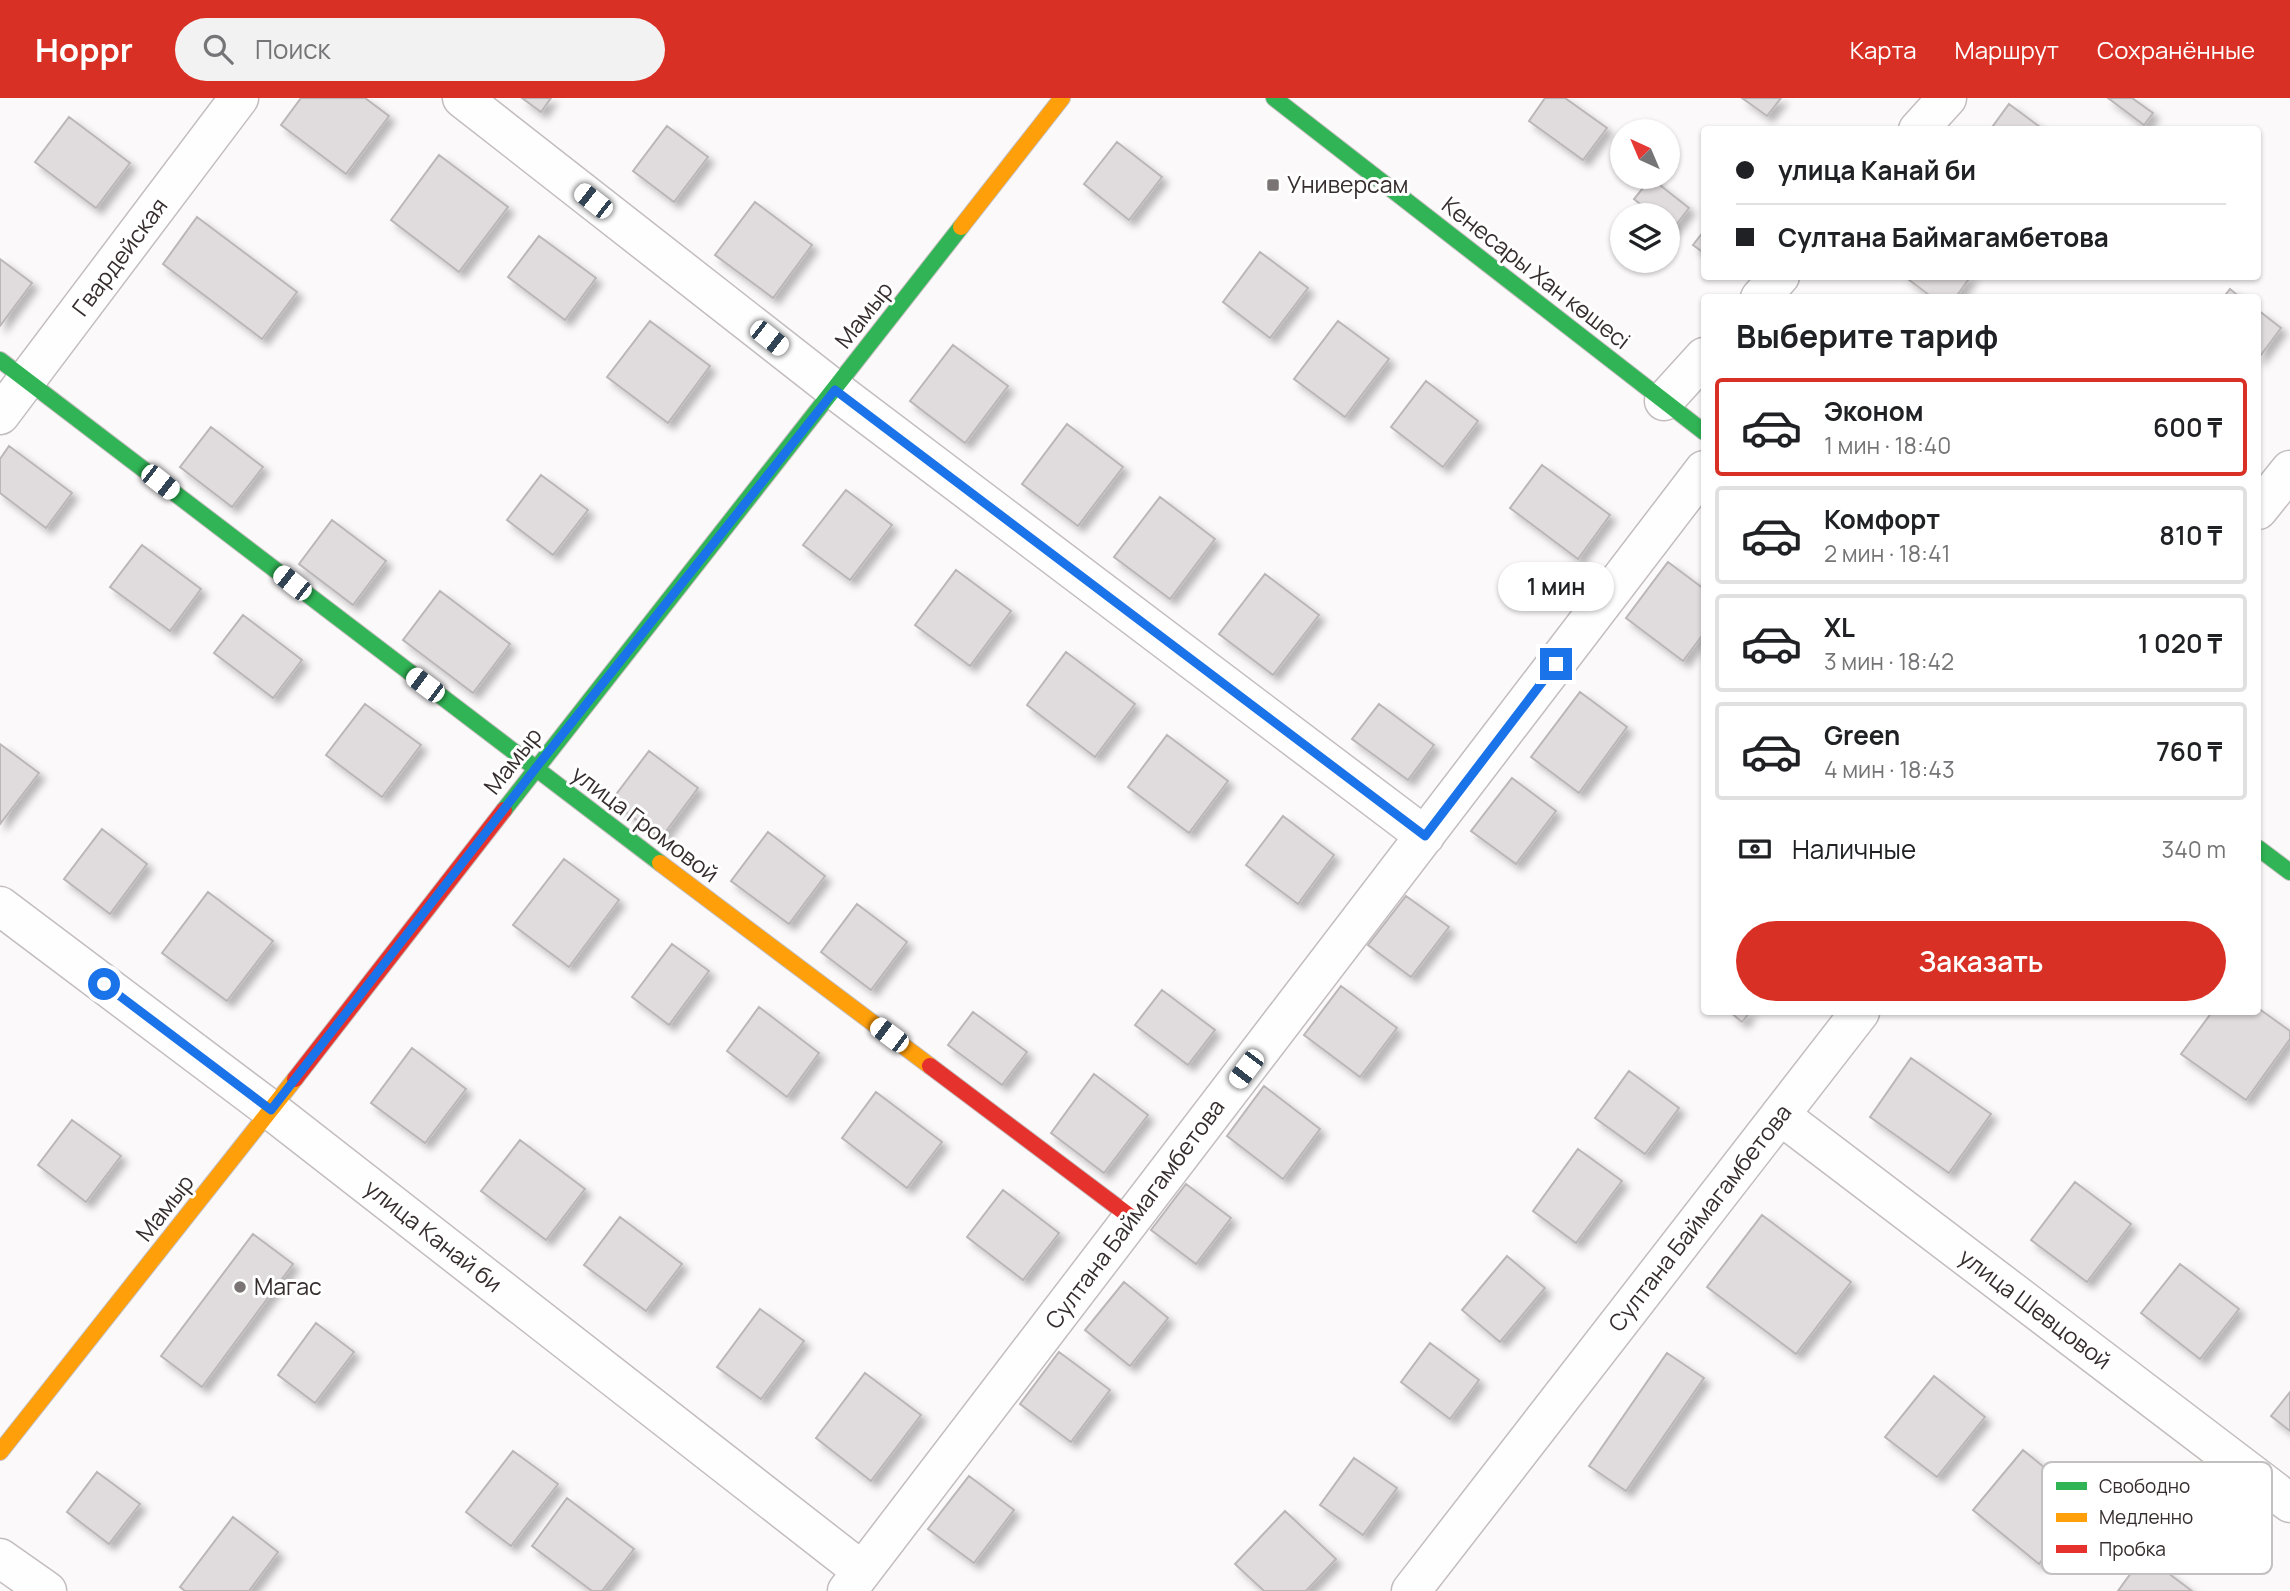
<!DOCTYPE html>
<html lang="ru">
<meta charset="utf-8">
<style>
:root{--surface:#fff;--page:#f2f2f2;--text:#202124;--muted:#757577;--line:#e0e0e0;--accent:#d93025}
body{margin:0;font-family:Manrope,sans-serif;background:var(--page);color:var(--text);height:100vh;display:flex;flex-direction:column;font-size:26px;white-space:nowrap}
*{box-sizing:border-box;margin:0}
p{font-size:23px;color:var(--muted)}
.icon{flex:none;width:38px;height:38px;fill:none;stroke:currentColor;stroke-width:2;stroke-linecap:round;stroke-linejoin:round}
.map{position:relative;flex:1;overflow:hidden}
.drawer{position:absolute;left:1701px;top:196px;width:560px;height:721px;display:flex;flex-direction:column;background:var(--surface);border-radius:7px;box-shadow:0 2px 5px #0004}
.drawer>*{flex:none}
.top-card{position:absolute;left:1701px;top:28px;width:560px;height:154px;border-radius:7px;box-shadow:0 2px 5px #0004;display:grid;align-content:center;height:154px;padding:0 35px;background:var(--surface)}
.needle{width:46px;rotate:316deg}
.tools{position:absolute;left:1610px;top:21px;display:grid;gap:14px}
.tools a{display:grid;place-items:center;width:70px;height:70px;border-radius:50%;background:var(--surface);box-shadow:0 2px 5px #0004;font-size:35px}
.end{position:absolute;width:32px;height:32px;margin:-16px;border:9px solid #1a73e8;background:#fff;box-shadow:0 0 0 4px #fff}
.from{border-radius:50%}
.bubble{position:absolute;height:49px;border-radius:24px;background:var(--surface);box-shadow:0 2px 5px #0004;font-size:23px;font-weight:600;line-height:49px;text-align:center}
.car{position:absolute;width:21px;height:42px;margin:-21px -10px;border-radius:9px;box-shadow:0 0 5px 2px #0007;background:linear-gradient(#fff 24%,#345 0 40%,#fff 0 76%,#345 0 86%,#fff 0)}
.top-card b{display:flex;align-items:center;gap:24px;height:66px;font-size:26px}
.top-card b+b{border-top:2px solid var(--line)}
.top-card i{width:18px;height:18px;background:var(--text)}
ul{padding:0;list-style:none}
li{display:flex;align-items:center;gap:21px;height:98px;margin:0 14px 10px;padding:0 21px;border:4px solid var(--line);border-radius:7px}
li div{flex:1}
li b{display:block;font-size:26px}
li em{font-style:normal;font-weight:600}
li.on{border-color:var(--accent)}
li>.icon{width:63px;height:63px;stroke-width:1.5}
h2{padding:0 35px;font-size:32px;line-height:84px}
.pay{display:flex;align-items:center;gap:18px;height:77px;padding:0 35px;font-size:26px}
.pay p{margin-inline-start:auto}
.cta{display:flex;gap:14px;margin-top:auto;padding:14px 35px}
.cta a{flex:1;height:80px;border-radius:42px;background:var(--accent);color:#fff;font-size:28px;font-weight:600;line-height:80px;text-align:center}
header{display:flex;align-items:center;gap:42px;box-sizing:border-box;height:98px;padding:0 35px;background:var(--accent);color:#fff}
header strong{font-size:33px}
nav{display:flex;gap:38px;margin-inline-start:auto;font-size:24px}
.search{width:490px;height:63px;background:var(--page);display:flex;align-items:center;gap:18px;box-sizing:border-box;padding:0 24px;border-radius:38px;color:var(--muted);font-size:26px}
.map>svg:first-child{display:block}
</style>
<header>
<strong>Hoppr</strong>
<div class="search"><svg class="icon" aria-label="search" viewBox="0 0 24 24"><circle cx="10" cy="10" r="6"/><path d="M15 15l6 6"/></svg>Поиск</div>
<nav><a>Карта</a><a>Маршрут</a><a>Сохранённые</a></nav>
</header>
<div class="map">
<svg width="2290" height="1493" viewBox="0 0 2290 1493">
<defs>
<filter id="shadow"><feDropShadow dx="6" dy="6" stdDeviation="3.5" flood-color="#0004"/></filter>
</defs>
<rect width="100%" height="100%" fill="#fcf9fa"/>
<path fill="#e0dbdc" stroke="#bbb6b7" stroke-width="2" filter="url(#shadow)" d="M 301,0 L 365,0 L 389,18 L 346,76 L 281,27 Z
M 522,0 L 551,0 L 541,14 Z
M 1545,0 L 1565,0 L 1607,30 L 1583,62 L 1529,23 Z
M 1742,0 L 1781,0 L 1767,18 Z
M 2108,0 L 2132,0 L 2153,15 L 2144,27 Z
M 2009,6 L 2044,32 L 1990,32 Z
M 69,19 L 130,65 L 96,110 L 35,64 Z
M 667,28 L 708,59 L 674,104 L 633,73 Z
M 1117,44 L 1162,79 L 1129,122 L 1084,86 Z
M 439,57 L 508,109 L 459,174 L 391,122 Z
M 1651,80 L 1689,110 L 1672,132 L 1668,128 L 1668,117 L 1654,117 L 1634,101 Z
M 755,104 L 812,147 L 773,200 L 715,157 Z
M 197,119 L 297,194 L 262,241 L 163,166 Z
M 1704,133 L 1704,155 L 1693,147 Z
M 539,138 L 596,180 L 565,222 L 508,179 Z
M 1260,154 L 1308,190 L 1270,240 L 1223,204 Z
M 0,161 L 32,185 L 0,228 Z
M 1904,178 L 1971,178 L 1955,200 L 1933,200 Z
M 2230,191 L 2241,200 L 2223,200 Z
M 2258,212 L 2281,230 L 2258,261 Z
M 650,223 L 710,268 L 668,325 L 607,279 Z
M 1338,223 L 1389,261 L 1345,319 L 1294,281 Z
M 953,247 L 1008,288 L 965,345 L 910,303 Z
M 1426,283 L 1478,323 L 1443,369 L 1391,329 Z
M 1067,326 L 1123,369 L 1078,428 L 1022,386 Z
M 211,329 L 263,369 L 232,409 L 180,369 Z
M 9,348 L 72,395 L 46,430 L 0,395 L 0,361 Z
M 1542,367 L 1610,417 L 1578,461 L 1510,410 Z
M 541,377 L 588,412 L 553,457 L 507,422 Z
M 846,392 L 892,427 L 850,482 L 803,447 Z
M 1160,399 L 1215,441 L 1170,501 L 1114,459 Z
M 332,422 L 386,463 L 353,507 L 299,466 Z
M 142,447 L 201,491 L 170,533 L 110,489 Z
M 1668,464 L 1704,491 L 1704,535 L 1683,563 L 1626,520 Z
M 956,472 L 1011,513 L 970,568 L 915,527 Z
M 1265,476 L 1319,517 L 1273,577 L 1219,536 Z
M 440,493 L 510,546 L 473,595 L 403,542 Z
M 243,517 L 302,562 L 273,600 L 214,555 Z
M 1066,554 L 1135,606 L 1095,659 L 1027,607 Z
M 1580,594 L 1627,629 L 1579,695 L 1531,659 Z
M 365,606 L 421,647 L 382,699 L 326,657 Z
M 1379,606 L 1434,647 L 1408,682 L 1352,641 Z
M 1167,637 L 1228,683 L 1189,735 L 1128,689 Z
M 0,646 L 39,675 L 0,726 Z
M 649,653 L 698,690 L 661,740 L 611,703 Z
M 1512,680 L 1556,713 L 1516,766 L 1471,733 Z
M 1283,718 L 1334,757 L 1298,806 L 1246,767 Z
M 102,731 L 147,766 L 110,816 L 64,781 Z
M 768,734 L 825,778 L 789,826 L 731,783 Z
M 564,761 L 619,802 L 569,869 L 513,827 Z
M 208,794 L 273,843 L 227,903 L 162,855 Z
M 1406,798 L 1449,829 L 1411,879 L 1368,847 Z
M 857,806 L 907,844 L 871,892 L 821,854 Z
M 672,846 L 709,873 L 669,927 L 632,899 Z
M 1341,888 L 1397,930 L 1360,979 L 1304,937 Z
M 1162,892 L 1215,932 L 1188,967 L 1135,927 Z
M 759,909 L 819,955 L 787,999 L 727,953 Z
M 2258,910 L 2290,933 L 2290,941 L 2246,1002 L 2181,956 L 2212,914 L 2258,914 Z
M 973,914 L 1027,954 L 1002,987 L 948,947 Z
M 1730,914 L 1750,914 L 1742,924 Z
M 412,950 L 466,991 L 425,1045 L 371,1005 Z
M 1911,960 L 1991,1016 L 1949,1075 L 1870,1019 Z
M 1629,973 L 1679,1010 L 1645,1056 L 1595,1020 Z
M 1094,976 L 1148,1017 L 1104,1075 L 1051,1035 Z
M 1264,988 L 1320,1031 L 1283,1081 L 1227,1038 Z
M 876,994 L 942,1044 L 907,1090 L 842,1040 Z
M 72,1022 L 121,1058 L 86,1104 L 38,1067 Z
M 520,1042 L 585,1091 L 546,1142 L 481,1093 Z
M 1578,1051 L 1622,1083 L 1576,1145 L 1533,1113 Z
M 2075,1084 L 2131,1126 L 2087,1184 L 2031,1142 Z
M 1186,1086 L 1231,1120 L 1196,1166 L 1151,1132 Z
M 1003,1092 L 1059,1135 L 1023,1182 L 967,1139 Z
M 1762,1117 L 1851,1184 L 1796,1256 L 1707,1189 Z
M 620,1119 L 682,1166 L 646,1213 L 584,1167 Z
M 253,1136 L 293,1166 L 202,1289 L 161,1258 Z
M 1507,1158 L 1545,1190 L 1500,1244 L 1462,1212 Z
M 2180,1166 L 2239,1211 L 2200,1261 L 2141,1215 Z
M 1124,1184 L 1168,1220 L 1130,1268 L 1085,1232 Z
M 760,1211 L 804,1243 L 761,1301 L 717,1269 Z
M 316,1225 L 354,1254 L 315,1305 L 278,1277 Z
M 1430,1245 L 1479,1282 L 1450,1321 L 1401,1284 Z
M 1059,1254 L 1110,1292 L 1071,1344 L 1020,1306 Z
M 1667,1255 L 1704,1280 L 1626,1393 L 1589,1368 Z
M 865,1275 L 921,1317 L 871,1383 L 816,1340 Z
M 1934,1278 L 1985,1319 L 1937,1379 L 1885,1339 Z
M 2290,1294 L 2290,1333 L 2271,1318 Z
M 2023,1352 L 2089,1406 L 2039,1466 L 1973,1412 Z
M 513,1353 L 558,1386 L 511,1448 L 466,1414 Z
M 1354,1360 L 1397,1390 L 1363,1437 L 1320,1407 Z
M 97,1374 L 140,1406 L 109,1446 L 67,1414 Z
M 969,1378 L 1014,1412 L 974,1465 L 928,1431 Z
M 567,1400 L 634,1451 L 602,1493 L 592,1493 L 532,1448 Z
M 1285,1413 L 1336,1461 L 1306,1493 L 1264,1493 L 1235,1466 Z
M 233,1419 L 278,1454 L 249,1493 L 185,1493 L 180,1489 Z
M 2144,1457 L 2192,1493 L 2118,1493 Z"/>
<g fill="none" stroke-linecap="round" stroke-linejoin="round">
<defs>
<path id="street" d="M 462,0 L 835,292 L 1425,738
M 1918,32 L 1947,0
M 1760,200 L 1780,178
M 1664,303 L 1704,259
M 0,317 L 239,0
M 2258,412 L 2290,372
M 0,808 L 271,1012 L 862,1473
M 1780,1017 L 2290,1405
M 0,1460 L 47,1493
M 847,1493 L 1704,372
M 1411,1493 L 1860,914"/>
<path id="fast" d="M 1274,0 L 1704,334
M 0,262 L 660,765
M 504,712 L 961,129
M 2258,750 L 2290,774"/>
<path id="slow" d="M 961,129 L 1062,0
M 660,765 L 930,968
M 0,1354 L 295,981"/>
<path id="jam" d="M 930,968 L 1132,1120
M 295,981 L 504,712"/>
</defs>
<use href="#street" stroke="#c3bdbe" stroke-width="41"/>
<use href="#fast" stroke="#c3bdbe" stroke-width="18"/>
<use href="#slow" stroke="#c3bdbe" stroke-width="18"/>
<use href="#jam" stroke="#c3bdbe" stroke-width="18"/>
<use href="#street" stroke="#fffefe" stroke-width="38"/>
<use href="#fast" stroke="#30b455" stroke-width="16"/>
<use href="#slow" stroke="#ff9f0a" stroke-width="16"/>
<use href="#jam" stroke="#e5322d" stroke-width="16"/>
</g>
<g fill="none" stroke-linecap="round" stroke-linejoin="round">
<path stroke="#1a73e8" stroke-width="9" d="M 104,886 L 271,1012 L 535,671 L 835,292 L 1425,738 L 1556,566"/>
</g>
<g fill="#7b7475" stroke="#fff" stroke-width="2.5">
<rect x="1266" y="80" width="14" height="14" rx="3.5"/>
<circle cx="240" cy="1189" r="7"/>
</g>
<g text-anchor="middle" stroke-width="6" stroke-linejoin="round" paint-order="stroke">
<g font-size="23" fill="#362d2e" stroke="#fff" text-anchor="start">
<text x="1287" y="95">Универсам</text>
<text x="254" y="1197">Магас</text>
</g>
<g font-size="23" fill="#362d2e" stroke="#fff">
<text transform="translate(120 159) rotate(-53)" y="8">Гвардейская</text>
<text transform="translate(1536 175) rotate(38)" y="8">Кенесары Хан көшесі</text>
<text transform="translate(864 217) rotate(-52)" y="8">Мамыр</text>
<text transform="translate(513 663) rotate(-52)" y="8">Мамыр</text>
<text transform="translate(645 726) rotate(37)" y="8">улица Громовой</text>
<text transform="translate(165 1110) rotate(-52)" y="8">Мамыр</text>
<text transform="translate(1135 1116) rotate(-53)" y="8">Султана Баймагамбетова</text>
<text transform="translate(1700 1120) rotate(-52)" y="8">Султана Баймагамбетова</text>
<text transform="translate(433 1138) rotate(38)" y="8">улица Канай би</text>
<text transform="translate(2035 1211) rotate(37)" y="8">улица Шевцовой</text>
</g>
</g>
<rect x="2042" y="1364" width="230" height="112" rx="10" fill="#fff" stroke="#c3c0c0" stroke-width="2"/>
<rect x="2056" y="1384" width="31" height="8" fill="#30b455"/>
<rect x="2056" y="1415" width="31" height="9" fill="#ff9f0a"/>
<rect x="2056" y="1447" width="31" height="8" fill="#e5322d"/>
<g font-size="19" fill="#362d2e">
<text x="2099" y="1395">Свободно</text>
<text x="2099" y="1426">Медленно</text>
<text x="2099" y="1458">Пробка</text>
</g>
</svg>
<div class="tools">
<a><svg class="needle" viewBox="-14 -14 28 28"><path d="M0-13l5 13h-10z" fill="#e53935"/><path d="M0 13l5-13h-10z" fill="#757577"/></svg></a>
<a><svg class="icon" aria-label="layers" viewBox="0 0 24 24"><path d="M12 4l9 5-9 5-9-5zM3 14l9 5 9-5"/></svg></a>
</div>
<i class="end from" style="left:104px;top:886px"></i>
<i class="end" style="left:1556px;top:566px"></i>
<div class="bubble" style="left:1498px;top:464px;width:116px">1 мин</div>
<i class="car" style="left:593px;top:103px;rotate:308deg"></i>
<i class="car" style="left:769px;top:240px;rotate:128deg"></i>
<i class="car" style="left:160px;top:384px;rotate:128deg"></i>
<i class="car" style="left:292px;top:485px;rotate:308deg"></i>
<i class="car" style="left:425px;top:587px;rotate:307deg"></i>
<i class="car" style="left:889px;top:937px;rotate:307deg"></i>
<i class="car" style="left:1246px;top:971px;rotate:217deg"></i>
<div class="top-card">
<b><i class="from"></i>улица Канай би</b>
<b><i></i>Султана Баймагамбетова</b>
</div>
<section class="drawer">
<h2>Выберите тариф</h2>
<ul>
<li class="on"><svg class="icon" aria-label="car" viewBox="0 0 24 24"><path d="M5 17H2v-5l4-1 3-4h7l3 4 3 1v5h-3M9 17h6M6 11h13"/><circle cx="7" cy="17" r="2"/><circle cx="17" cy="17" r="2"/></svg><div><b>Эконом</b><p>1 мин · 18:40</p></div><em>600 ₸</em></li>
<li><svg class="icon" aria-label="car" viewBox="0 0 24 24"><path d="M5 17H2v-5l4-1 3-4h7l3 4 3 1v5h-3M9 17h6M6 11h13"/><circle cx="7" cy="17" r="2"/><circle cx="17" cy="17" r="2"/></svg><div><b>Комфорт</b><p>2 мин · 18:41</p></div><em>810 ₸</em></li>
<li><svg class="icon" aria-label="car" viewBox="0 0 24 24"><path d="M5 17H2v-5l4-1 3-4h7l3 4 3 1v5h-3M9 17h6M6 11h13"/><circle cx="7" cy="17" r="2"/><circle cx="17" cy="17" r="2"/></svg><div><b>XL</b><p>3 мин · 18:42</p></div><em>1 020 ₸</em></li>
<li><svg class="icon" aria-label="car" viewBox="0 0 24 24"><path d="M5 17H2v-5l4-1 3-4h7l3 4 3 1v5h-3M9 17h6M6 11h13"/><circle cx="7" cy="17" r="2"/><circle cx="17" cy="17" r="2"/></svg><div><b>Green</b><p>4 мин · 18:43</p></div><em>760 ₸</em></li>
</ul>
<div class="pay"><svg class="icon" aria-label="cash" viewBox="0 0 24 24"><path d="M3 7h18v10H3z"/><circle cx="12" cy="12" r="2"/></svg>Наличные<p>340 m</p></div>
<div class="cta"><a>Заказать</a></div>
</section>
</div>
